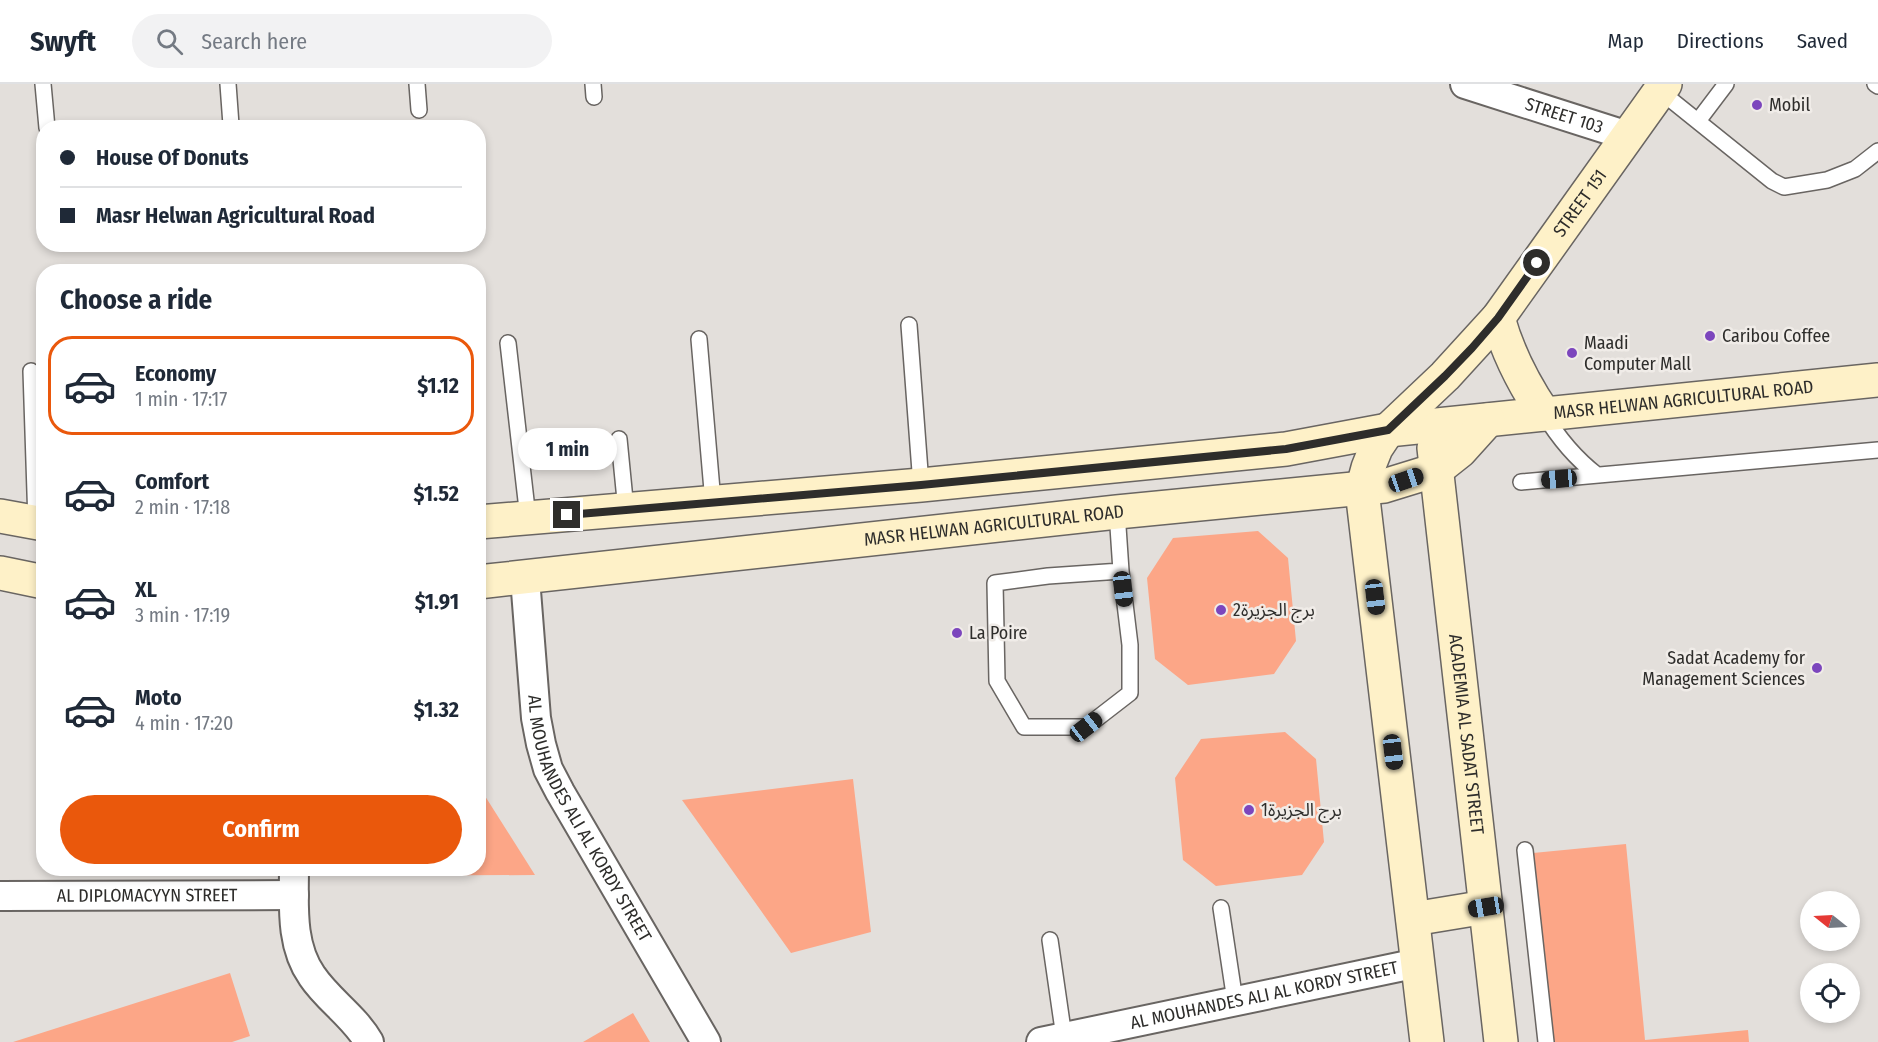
<!DOCTYPE html>
<meta charset="utf-8">
<style>
:root{--surface:#fff;--page:#f2f2f3;--text:#1f2937;--muted:#747a83;--line:#e0e1e3;--accent:#ea580c}
body{margin:0;font-family:"Fira Sans Condensed","Noto Sans Arabic",sans-serif;background:var(--page);color:var(--text);height:100vh;display:flex;flex-direction:column;font-size:22px;white-space:nowrap}
*{box-sizing:border-box;margin:0}
p{font-size:20px;color:var(--muted)}
.icon{flex:none;width:33px;height:33px;fill:none;stroke:currentColor;stroke-width:2;stroke-linecap:round;stroke-linejoin:round}
.map{position:relative;flex:1;overflow:hidden}
.drawer{position:absolute;left:36px;top:180px;width:450px;height:612px;display:flex;flex-direction:column;background:var(--surface);border-radius:24px;box-shadow:0 3px 9px #0003}
.drawer>*{flex:none}
.hud{position:absolute;left:36px;top:36px;width:450px;height:132px;border-radius:24px;box-shadow:0 3px 9px #0003;display:grid;align-content:center;height:132px;padding:0 24px;background:var(--surface)}
.needle{width:39px;rotate:288deg}
.fabs{position:absolute;left:1800px;top:807px;display:grid;gap:12px}
.fabs a{display:grid;place-items:center;width:60px;height:60px;border-radius:50%;background:var(--surface);box-shadow:0 3px 9px #0003;font-size:30px}
.end{position:absolute;width:27px;height:27px;margin:-14px;border:8px solid #2e2d2b;background:#fff;box-shadow:0 0 0 3px #fff}
.from{border-radius:50%}
.bubble{position:absolute;height:42px;border-radius:21px;background:var(--surface);box-shadow:0 3px 9px #0003;font-size:20px;font-weight:700;line-height:42px;text-align:center}
.car{position:absolute;width:18px;height:36px;margin:-18px -9px;border-radius:8px;box-shadow:0 0 4px 2px #0007;background:linear-gradient(#222 24%,#8ab4d8 0 40%,#222 0 76%,#8ab4d8 0 86%,#222 0)}
.hud b{display:flex;align-items:center;gap:21px;height:57px;font-size:22px}
.hud b+b{border-top:2px solid var(--line)}
.hud i{width:15px;height:15px;background:var(--text)}
ul{padding:0;list-style:none}
li{display:flex;align-items:center;gap:18px;height:99px;margin:0 12px 9px;padding:0 12px;border:3px solid transparent;border-radius:24px}
li div{flex:1}
li b{display:block;font-size:22px}
li em{font-style:normal;font-weight:700}
li.active{border-color:var(--accent)}
li>.icon{width:54px;height:54px;stroke-width:1.5}
h2{padding:0 24px;font-size:27px;line-height:72px}
.action{display:flex;gap:12px;margin-top:auto;padding:12px 24px}
.action a{flex:1;height:69px;border-radius:36px;background:var(--accent);color:#fff;font-size:24px;font-weight:700;line-height:69px;text-align:center}
header{display:flex;align-items:center;gap:36px;box-sizing:border-box;height:84px;padding:0 30px;background:var(--surface);border-bottom:2px solid var(--line)}
header strong{font-size:28px}
nav{display:flex;gap:33px;margin-inline-start:auto;font-size:21px}
.search{width:420px;height:54px;background:var(--page);display:flex;align-items:center;gap:15px;box-sizing:border-box;padding:0 21px;border-radius:33px;color:var(--muted);font-size:22px}
.map>svg:first-child{display:block}
</style>
<header>
<strong>Swyft</strong>
<div class="search"><svg class="icon" aria-label="search" viewBox="0 0 24 24"><circle cx="10" cy="10" r="6"/><path d="M15 15l6 6"/></svg>Search here</div>
<nav><a>Map</a><a>Directions</a><a>Saved</a></nav>
</header>
<div class="map">
<svg width="1878" height="958" viewBox="0 0 1878 958">
<rect width="100%" height="100%" fill="#e3dfdb"/>
<path fill="#fca687" d="M 1258,447 L 1288,474 L 1296,557 L 1274,590 L 1188,601 L 1155,575 L 1147,494 L 1173,454 Z
M 1285,648 L 1316,675 L 1324,758 L 1302,791 L 1216,802 L 1183,776 L 1175,694 L 1201,655 Z
M 853,695 L 871,848 L 791,869 L 682,716 Z
M 478,701 L 535,791 L 332,792 L 331,784 L 478,784 Z
M 1626,760 L 1645,956 L 1748,946 L 1749,958 L 1551,958 L 1533,769 Z
M 230,889 L 250,952 L 232,958 L 13,958 Z
M 633,929 L 650,958 L 583,958 Z"/>
<g fill="none" stroke-linecap="round" stroke-linejoin="round">
<defs>
<path id="lane" d="M 43,0 L 47,44
M 228,0 L 231,41
M 417,0 L 419,26
M 593,0 L 594,13
M 1875,0 L 1878,2
M 1660,7 L 1772,97 L 1784,103 L 1827,96 L 1855,85 L 1878,67
M 1698,37 L 1726,0
M 909,241 L 921,401
M 699,255 L 713,418
M 508,259 L 528,434
M 31,287 L 36,439
M 1544,330 C 1559,355 1575,374 1597,391
M 619,355 L 626,426
M 1521,398 L 1878,366
M 1117,428 L 1121,487 L 1130,561 L 1130,609 L 1086,643 L 1024,643 L 997,597 L 995,499 L 1048,492 L 1121,487
M 1525,766 L 1546,958
M 1221,824 L 1235,917
M 1050,856 L 1064,953"/>
<g id="street">
<path id="s1" d="M 1465,0 L 1628,52"/>
<path id="s2" d="M 525,494 L 536,634 L 541,660 L 548,685 L 560,708 L 706,958"/>
<path d="M 294,784 C 294,820 290,861 312,892 C 328,916 354,932 369,958"/>
<path id="s3" d="M 0,812 L 294,811"/>
<path id="s4" d="M 1041,958 L 1418,879"/>
</g>
<g id="secondary">
<path d="M 1498,234 C 1508,270 1523,299 1544,330"/>
<path id="s5" d="M 1434,364 L 1501,958"/>
<path d="M 0,432 L 44,440"/>
<path id="s6" d="M 478,438 L 921,401 L 1286,365 L 1388,346 L 1878,296"/>
<path d="M 0,489 L 44,498"/>
<path id="s7" d="M 478,498 L 1117,428 L 1384,402 L 1436,386 L 1460,367 L 1488,336"/>
<path d="M 1413,835 L 1486,823"/>
<path id="s8" d="M 1427,958 L 1362,406 L 1368,384 L 1376,364 L 1388,346 L 1445,292 L 1498,234 L 1665,0"/>
</g>
</defs>
<use href="#lane" stroke="#696562" stroke-width="18"/>
<use href="#street" stroke="#696562" stroke-width="32"/>
<use href="#secondary" stroke="#696562" stroke-width="36"/>
<use href="#lane" stroke="#fff" stroke-width="15"/>
<use href="#street" stroke="#fff" stroke-width="28"/>
<use href="#secondary" stroke="#fef1c8" stroke-width="33"/>
</g>
<g fill="none" stroke-linecap="round" stroke-linejoin="round">
<path stroke="#2e2d2b" stroke-width="8" d="M 567,431 L 921,401 L 1286,365 L 1388,346 L 1445,292 L 1472,264 L 1498,234 L 1537,179"/>
</g>
<g fill="#7c46bd" stroke="#f0ece8" stroke-width="2">
<circle cx="1757" cy="21" r="6"/>
<circle cx="1710" cy="252" r="6"/>
<circle cx="1572" cy="269" r="6"/>
<circle cx="1221" cy="526" r="6"/>
<circle cx="957" cy="549" r="6"/>
<circle cx="1817" cy="584" r="6"/>
<circle cx="1249" cy="726" r="6"/>
</g>
<g text-anchor="middle" stroke-width="5" stroke-linejoin="round" paint-order="stroke">
<g font-size="18" fill="#2e2d2b" stroke="#f0ece8" text-anchor="start">
<text x="1769" y="27">Mobil</text>
<text x="1722" y="258">Caribou Coffee</text>
<text x="1584" y="265">Maadi<tspan x="1584" dy="21">Computer Mall</tspan></text>
<text x="1233" y="532">برج الجزيرة2</text>
<text x="969" y="555">La Poire</text>
<text x="1805" y="580" text-anchor="end">Sadat Academy for<tspan x="1805" dy="21">Management Sciences</tspan></text>
<text x="1261" y="732">برج الجزيرة1</text>
</g>
<g font-size="18" fill="#2e2d2b" stroke="#f0ece8">
<text dy="6" stroke="none"><textPath href="#s1" startOffset="104">STREET 103</textPath></text>
<text dy="6" stroke="none"><textPath href="#s8" startOffset="920">STREET 151</textPath></text>
<text dy="6" stroke="none"><textPath href="#s6" startOffset="1212">MASR HELWAN AGRICULTURAL ROAD</textPath></text>
<text dy="6" stroke="none"><textPath href="#s7" startOffset="519">MASR HELWAN AGRICULTURAL ROAD</textPath></text>
<text dy="6" stroke="none"><textPath href="#s5" startOffset="288">ACADEMIA AL SADAT STREET</textPath></text>
<text dy="6" stroke="none"><textPath href="#s2" startOffset="254">AL MOUHANDES ALI AL KORDY STREET</textPath></text>
<text dy="6" stroke="none"><textPath href="#s3" startOffset="147">AL DIPLOMACYYN STREET</textPath></text>
<text dy="6" stroke="none"><textPath href="#s4" startOffset="228">AL MOUHANDES ALI AL KORDY STREET</textPath></text>
</g>
</g>
</svg>
<div class="fabs">
<a><svg class="needle" viewBox="-14 -14 28 28"><path d="M0-13l5 13h-10z" fill="#e53935"/><path d="M0 13l5-13h-10z" fill="#747a83"/></svg></a>
<a><svg class="icon" aria-label="locate" viewBox="0 0 24 24"><circle cx="12" cy="12" r="6"/><path d="M12 2v4M12 18v4M2 12h4M18 12h4"/></svg></a>
</div>
<i class="end from" style="left:1537px;top:179px"></i>
<i class="end" style="left:567px;top:431px"></i>
<div class="bubble" style="left:518px;top:344px;width:99px">1 min</div>
<i class="car" style="left:1559px;top:395px;rotate:265deg"></i>
<i class="car" style="left:1406px;top:396px;rotate:71deg"></i>
<i class="car" style="left:1123px;top:505px;rotate:173deg"></i>
<i class="car" style="left:1375px;top:513px;rotate:173deg"></i>
<i class="car" style="left:1086px;top:643px;rotate:52deg"></i>
<i class="car" style="left:1393px;top:668px;rotate:173deg"></i>
<i class="car" style="left:1486px;top:823px;rotate:261deg"></i>
<div class="hud">
<b><i class="from"></i>House Of Donuts</b>
<b><i></i>Masr Helwan Agricultural Road</b>
</div>
<section class="drawer">
<h2>Choose a ride</h2>
<ul>
<li class="active"><svg class="icon" aria-label="car" viewBox="0 0 24 24"><path d="M5 17H2v-5l4-1 3-4h7l3 4 3 1v5h-3M9 17h6M6 11h13"/><circle cx="7" cy="17" r="2"/><circle cx="17" cy="17" r="2"/></svg><div><b>Economy</b><p>1 min · 17:17</p></div><em>$1.12</em></li>
<li><svg class="icon" aria-label="car" viewBox="0 0 24 24"><path d="M5 17H2v-5l4-1 3-4h7l3 4 3 1v5h-3M9 17h6M6 11h13"/><circle cx="7" cy="17" r="2"/><circle cx="17" cy="17" r="2"/></svg><div><b>Comfort</b><p>2 min · 17:18</p></div><em>$1.52</em></li>
<li><svg class="icon" aria-label="car" viewBox="0 0 24 24"><path d="M5 17H2v-5l4-1 3-4h7l3 4 3 1v5h-3M9 17h6M6 11h13"/><circle cx="7" cy="17" r="2"/><circle cx="17" cy="17" r="2"/></svg><div><b>XL</b><p>3 min · 17:19</p></div><em>$1.91</em></li>
<li><svg class="icon" aria-label="car" viewBox="0 0 24 24"><path d="M5 17H2v-5l4-1 3-4h7l3 4 3 1v5h-3M9 17h6M6 11h13"/><circle cx="7" cy="17" r="2"/><circle cx="17" cy="17" r="2"/></svg><div><b>Moto</b><p>4 min · 17:20</p></div><em>$1.32</em></li>
</ul>
<div class="action"><a>Confirm</a></div>
</section>
</div>
